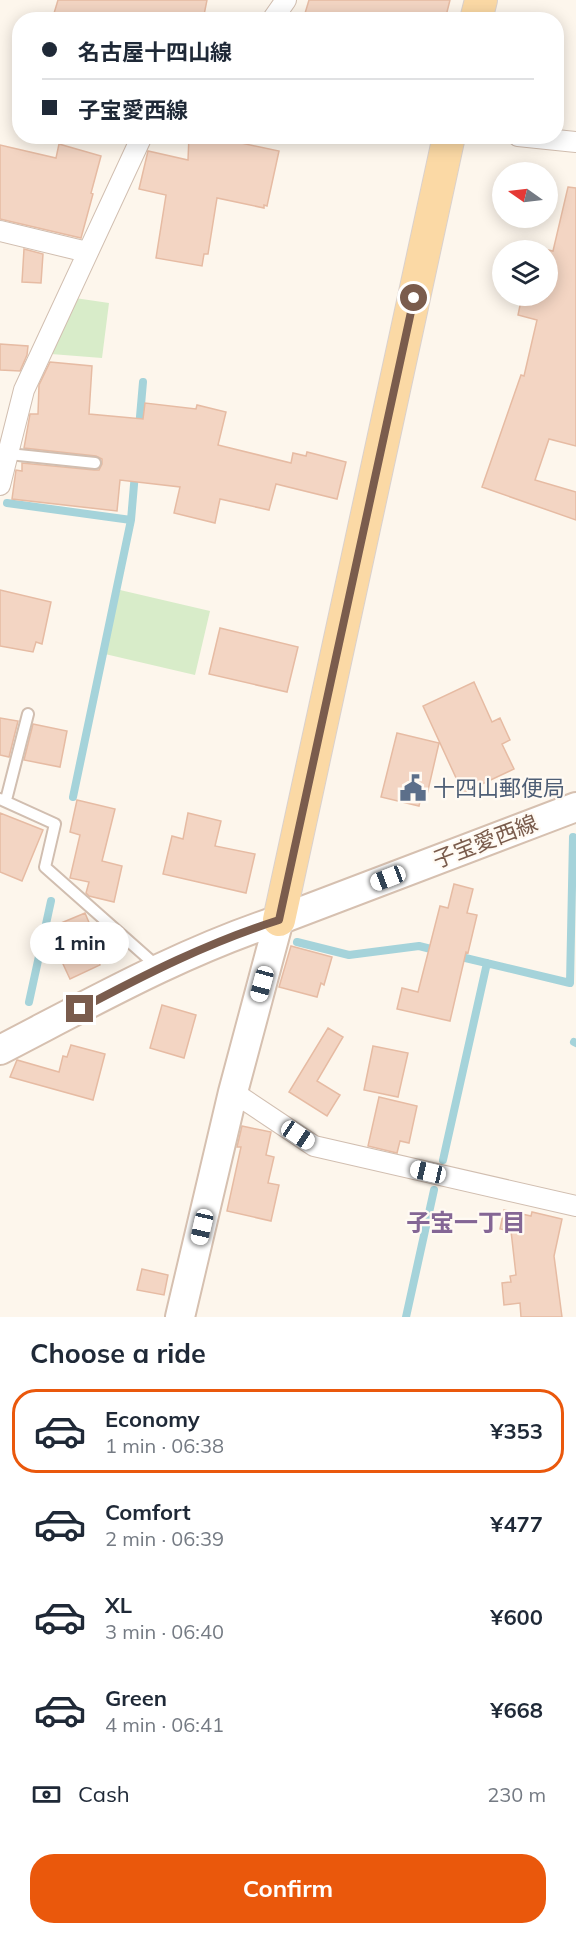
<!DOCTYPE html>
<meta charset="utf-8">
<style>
:root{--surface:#fff;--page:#f2f2f3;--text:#1f2937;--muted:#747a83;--line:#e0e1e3;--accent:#ea580c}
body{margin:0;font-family:Mulish,"Noto Sans JP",sans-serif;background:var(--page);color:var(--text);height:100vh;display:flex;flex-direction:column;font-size:22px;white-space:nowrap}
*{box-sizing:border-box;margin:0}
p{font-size:20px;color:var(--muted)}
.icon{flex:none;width:33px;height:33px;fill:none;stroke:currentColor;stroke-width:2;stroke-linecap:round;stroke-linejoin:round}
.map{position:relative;height:1317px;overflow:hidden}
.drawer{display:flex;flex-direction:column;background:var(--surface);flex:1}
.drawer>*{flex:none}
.banner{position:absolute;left:12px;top:12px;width:552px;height:132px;border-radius:24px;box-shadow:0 3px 15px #0003;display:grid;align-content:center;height:132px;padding:0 30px;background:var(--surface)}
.needle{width:39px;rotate:284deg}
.fabs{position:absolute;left:492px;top:162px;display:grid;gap:12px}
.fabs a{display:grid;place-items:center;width:66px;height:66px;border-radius:50%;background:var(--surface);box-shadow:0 3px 15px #0003;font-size:30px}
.end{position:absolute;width:27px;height:27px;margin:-14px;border:8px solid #7a5c4d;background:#fff;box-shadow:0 0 0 3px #fff}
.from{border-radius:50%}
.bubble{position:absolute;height:42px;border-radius:21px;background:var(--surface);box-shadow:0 3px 15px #0003;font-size:20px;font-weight:700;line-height:42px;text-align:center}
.car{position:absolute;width:18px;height:36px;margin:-18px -9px;border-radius:8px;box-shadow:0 0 4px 2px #0007;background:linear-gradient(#fff 24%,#345 0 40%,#fff 0 76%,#345 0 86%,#fff 0)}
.banner b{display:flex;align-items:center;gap:21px;height:57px;font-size:22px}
.banner b+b{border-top:2px solid var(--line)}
.banner i{width:15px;height:15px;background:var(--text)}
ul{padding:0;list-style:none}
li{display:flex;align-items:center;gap:18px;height:84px;margin:0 12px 9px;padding:0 18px;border:3px solid transparent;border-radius:24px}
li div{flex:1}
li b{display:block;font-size:22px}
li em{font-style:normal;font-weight:700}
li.selected{border-color:var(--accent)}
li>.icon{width:54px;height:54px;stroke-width:1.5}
h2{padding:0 30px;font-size:27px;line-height:72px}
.pay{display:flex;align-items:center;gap:15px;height:66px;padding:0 30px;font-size:22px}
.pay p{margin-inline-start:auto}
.action{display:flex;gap:12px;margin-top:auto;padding:12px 30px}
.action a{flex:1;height:69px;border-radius:24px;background:var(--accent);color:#fff;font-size:24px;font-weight:700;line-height:69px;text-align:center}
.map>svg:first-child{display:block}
</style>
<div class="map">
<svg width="576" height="1317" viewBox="0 0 576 1317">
<rect width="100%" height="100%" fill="#fdf6ec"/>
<path fill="#d8ecc9" d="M 75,298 L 109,303 L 102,358 L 51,354 Z
M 120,590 L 210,611 L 195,675 L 105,654 Z"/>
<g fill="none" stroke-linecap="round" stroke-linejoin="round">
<path stroke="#a5d3da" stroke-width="8" d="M 139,428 L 143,382
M 7,503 L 131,520 L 135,473
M 73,797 L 131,520
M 297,942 L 349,955 L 419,946 L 439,951
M 457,956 L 570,983 L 573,837
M 29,1002 L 51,901
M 574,1042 L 576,1043
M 443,1160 L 487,963
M 406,1317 L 434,1190"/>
</g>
<path fill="#f3d5c3" stroke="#e6bba3" stroke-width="1.5" d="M 58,0 L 207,0 L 203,20 L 52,20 Z
M 309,0 L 450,0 L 445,20 L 303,20 Z
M 189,136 L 236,136 L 236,142 L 279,151 L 267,206 L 264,205 L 264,208 L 217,198 L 208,254 L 204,254 L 202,266 L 156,258 L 166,195 L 139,189 L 148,151 L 188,160 Z
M 59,144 L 101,156 L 91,193 L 93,194 L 81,238 L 0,219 L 0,145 L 56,158 Z
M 568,187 L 576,188 L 576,446 L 549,439 L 535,480 L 576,492 L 576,520 L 482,487 L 521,375 L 524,376 L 537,320 L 518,315 L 522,296 L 548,296 L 548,250 L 553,251 Z
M 24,249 L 43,254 L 41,283 L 22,282 Z
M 0,344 L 28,346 L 27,355 L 20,371 L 0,370 Z
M 50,362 L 92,366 L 89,414 L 143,419 L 145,403 L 196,409 L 197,405 L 226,412 L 218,445 L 291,463 L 293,453 L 306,456 L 307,452 L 346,462 L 337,499 L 276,484 L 269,510 L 220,499 L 215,523 L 174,513 L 180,487 L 120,480 L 117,511 L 12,499 L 16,470 L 22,471 L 22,463 L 94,470 L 99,470 L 102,464 L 102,459 L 96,456 L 24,448 L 30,414 L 38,414 L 39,385 Z
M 0,590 L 51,602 L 42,644 L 36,642 L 33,652 L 0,646 Z
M 220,628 L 298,647 L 287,692 L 209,674 Z
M 474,682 L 492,722 L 500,718 L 510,740 L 502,744 L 514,769 L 463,793 L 423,706 Z
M 0,718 L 18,721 L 9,757 L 0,755 Z
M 33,724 L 67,731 L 60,767 L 24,760 Z
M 397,733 L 439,743 L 426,799 L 421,797 L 419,806 L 381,797 Z
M 77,800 L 115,809 L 102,861 L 122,866 L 114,902 L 89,896 L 86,893 L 89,882 L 70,878 L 80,835 L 70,832 Z
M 0,813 L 43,830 L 22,881 L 0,872 Z
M 188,813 L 221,821 L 215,846 L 255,854 L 246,893 L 163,874 L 172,836 L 183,839 Z
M 454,884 L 473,889 L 467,913 L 477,915 L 468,953 L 466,952 L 450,1021 L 397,1009 L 402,988 L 418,992 L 440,906 L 448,908 Z
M 85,913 L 93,932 L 87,934 L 100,965 L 70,979 L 56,949 L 63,946 L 54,926 Z
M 291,946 L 332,957 L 324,985 L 321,983 L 317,997 L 279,987 Z
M 162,1005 L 196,1015 L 184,1058 L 150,1048 Z
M 328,1028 L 343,1037 L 317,1081 L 340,1095 L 327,1116 L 289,1092 Z
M 71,1045 L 105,1054 L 93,1100 L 10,1077 L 17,1060 L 59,1072 L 63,1056 L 67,1057 Z
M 373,1046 L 408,1053 L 398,1097 L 364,1090 Z
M 379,1097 L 417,1106 L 409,1143 L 400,1141 L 397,1153 L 368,1146 Z
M 242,1126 L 271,1132 L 266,1155 L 274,1157 L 268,1183 L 279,1185 L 271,1221 L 227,1211 L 241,1147 L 237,1147 Z
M 504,1210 L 531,1216 L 532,1212 L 562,1219 L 554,1256 L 562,1317 L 521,1317 L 520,1303 L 504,1305 L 502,1283 L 511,1282 L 510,1276 L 516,1275 L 511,1231 L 500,1229 Z
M 142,1269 L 168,1275 L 164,1295 L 137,1290 Z"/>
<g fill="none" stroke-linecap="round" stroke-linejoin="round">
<defs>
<path id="lane" d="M 9,454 L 95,463
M 0,799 L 55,824 L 45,867 L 159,968
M 6,800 L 28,714"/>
<path id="street" d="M 272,20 L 286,0
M 518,136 L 576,142
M 0,231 L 87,252
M 0,485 L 24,390 L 142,136
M 233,1092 L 314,1146 L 576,1206"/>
<path id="secondary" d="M 0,1050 C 91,1003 181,952 279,920 L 576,807
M 180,1317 L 233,1092 L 279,920"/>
<path id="primary" d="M 476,20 L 481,0
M 279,920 L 449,136"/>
</defs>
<use href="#lane" stroke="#d1beb0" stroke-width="14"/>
<use href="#street" stroke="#d1beb0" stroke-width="22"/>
<use href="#secondary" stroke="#d6c0b0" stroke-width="32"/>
<use href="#primary" stroke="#dad1cd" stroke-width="34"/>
<use href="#lane" stroke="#fff" stroke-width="10"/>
<use href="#street" stroke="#fff" stroke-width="20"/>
<use href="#secondary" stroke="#fff" stroke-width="28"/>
<use href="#primary" stroke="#fbd9a5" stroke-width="32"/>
</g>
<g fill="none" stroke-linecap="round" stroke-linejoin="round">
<path stroke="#7a5c4d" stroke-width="8" d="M 80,1009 C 144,975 209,942 279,920 L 414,298"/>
</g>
<defs>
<symbol id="civic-bare" viewBox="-9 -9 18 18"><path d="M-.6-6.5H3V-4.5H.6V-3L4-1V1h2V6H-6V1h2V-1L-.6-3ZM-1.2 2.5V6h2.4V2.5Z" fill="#5c6f8a" stroke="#fffaf3" stroke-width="2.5" paint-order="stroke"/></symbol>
</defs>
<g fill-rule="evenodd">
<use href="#civic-bare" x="394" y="769" width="38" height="38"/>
</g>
<g text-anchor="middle" stroke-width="4.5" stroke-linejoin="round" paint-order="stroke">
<g font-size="22" fill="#4e5e75" stroke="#fffaf3" text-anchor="start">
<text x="433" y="796">十四山郵便局</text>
</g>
<g font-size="22" fill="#7a5c4d" stroke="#fffaf3">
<text transform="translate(485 841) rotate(-21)" y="8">子宝愛西線</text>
</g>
<g font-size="24" font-weight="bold" fill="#846695" stroke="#fffaf3">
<text x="466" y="1231">子宝一丁目</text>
</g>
</g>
</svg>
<div class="fabs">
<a><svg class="needle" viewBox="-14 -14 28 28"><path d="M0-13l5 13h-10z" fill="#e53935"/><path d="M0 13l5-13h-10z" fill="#747a83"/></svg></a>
<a><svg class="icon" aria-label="layers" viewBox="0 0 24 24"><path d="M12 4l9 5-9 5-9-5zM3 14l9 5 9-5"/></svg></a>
</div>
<i class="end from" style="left:414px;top:298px"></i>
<i class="end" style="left:80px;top:1009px"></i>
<div class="bubble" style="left:30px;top:922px;width:99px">1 min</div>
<i class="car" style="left:388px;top:878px;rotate:249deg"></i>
<i class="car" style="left:262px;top:984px;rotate:195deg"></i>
<i class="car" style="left:298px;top:1135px;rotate:124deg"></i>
<i class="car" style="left:428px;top:1172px;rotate:283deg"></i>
<i class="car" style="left:202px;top:1227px;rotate:193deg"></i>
<div class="banner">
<b><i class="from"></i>名古屋十四山線</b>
<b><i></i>子宝愛西線</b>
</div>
</div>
<section class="drawer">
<h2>Choose a ride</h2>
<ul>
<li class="selected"><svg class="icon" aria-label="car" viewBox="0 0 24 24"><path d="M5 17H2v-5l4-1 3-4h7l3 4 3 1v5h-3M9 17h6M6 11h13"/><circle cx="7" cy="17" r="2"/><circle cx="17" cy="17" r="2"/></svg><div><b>Economy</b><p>1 min · 06:38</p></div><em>¥353</em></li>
<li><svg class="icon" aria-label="car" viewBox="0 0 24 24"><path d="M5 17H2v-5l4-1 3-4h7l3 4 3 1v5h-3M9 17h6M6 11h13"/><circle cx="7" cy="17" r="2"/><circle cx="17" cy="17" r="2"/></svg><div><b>Comfort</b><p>2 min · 06:39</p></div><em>¥477</em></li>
<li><svg class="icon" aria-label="car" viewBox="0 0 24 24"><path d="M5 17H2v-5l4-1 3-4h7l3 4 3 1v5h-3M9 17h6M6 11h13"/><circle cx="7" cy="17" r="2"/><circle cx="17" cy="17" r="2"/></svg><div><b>XL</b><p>3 min · 06:40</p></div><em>¥600</em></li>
<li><svg class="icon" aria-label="car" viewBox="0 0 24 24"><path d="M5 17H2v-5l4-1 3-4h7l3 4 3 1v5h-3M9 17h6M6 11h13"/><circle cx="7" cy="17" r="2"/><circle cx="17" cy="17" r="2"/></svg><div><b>Green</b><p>4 min · 06:41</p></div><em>¥668</em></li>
</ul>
<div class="pay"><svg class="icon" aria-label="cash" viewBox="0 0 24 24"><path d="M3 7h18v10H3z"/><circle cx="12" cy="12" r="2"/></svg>Cash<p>230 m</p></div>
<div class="action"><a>Confirm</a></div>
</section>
